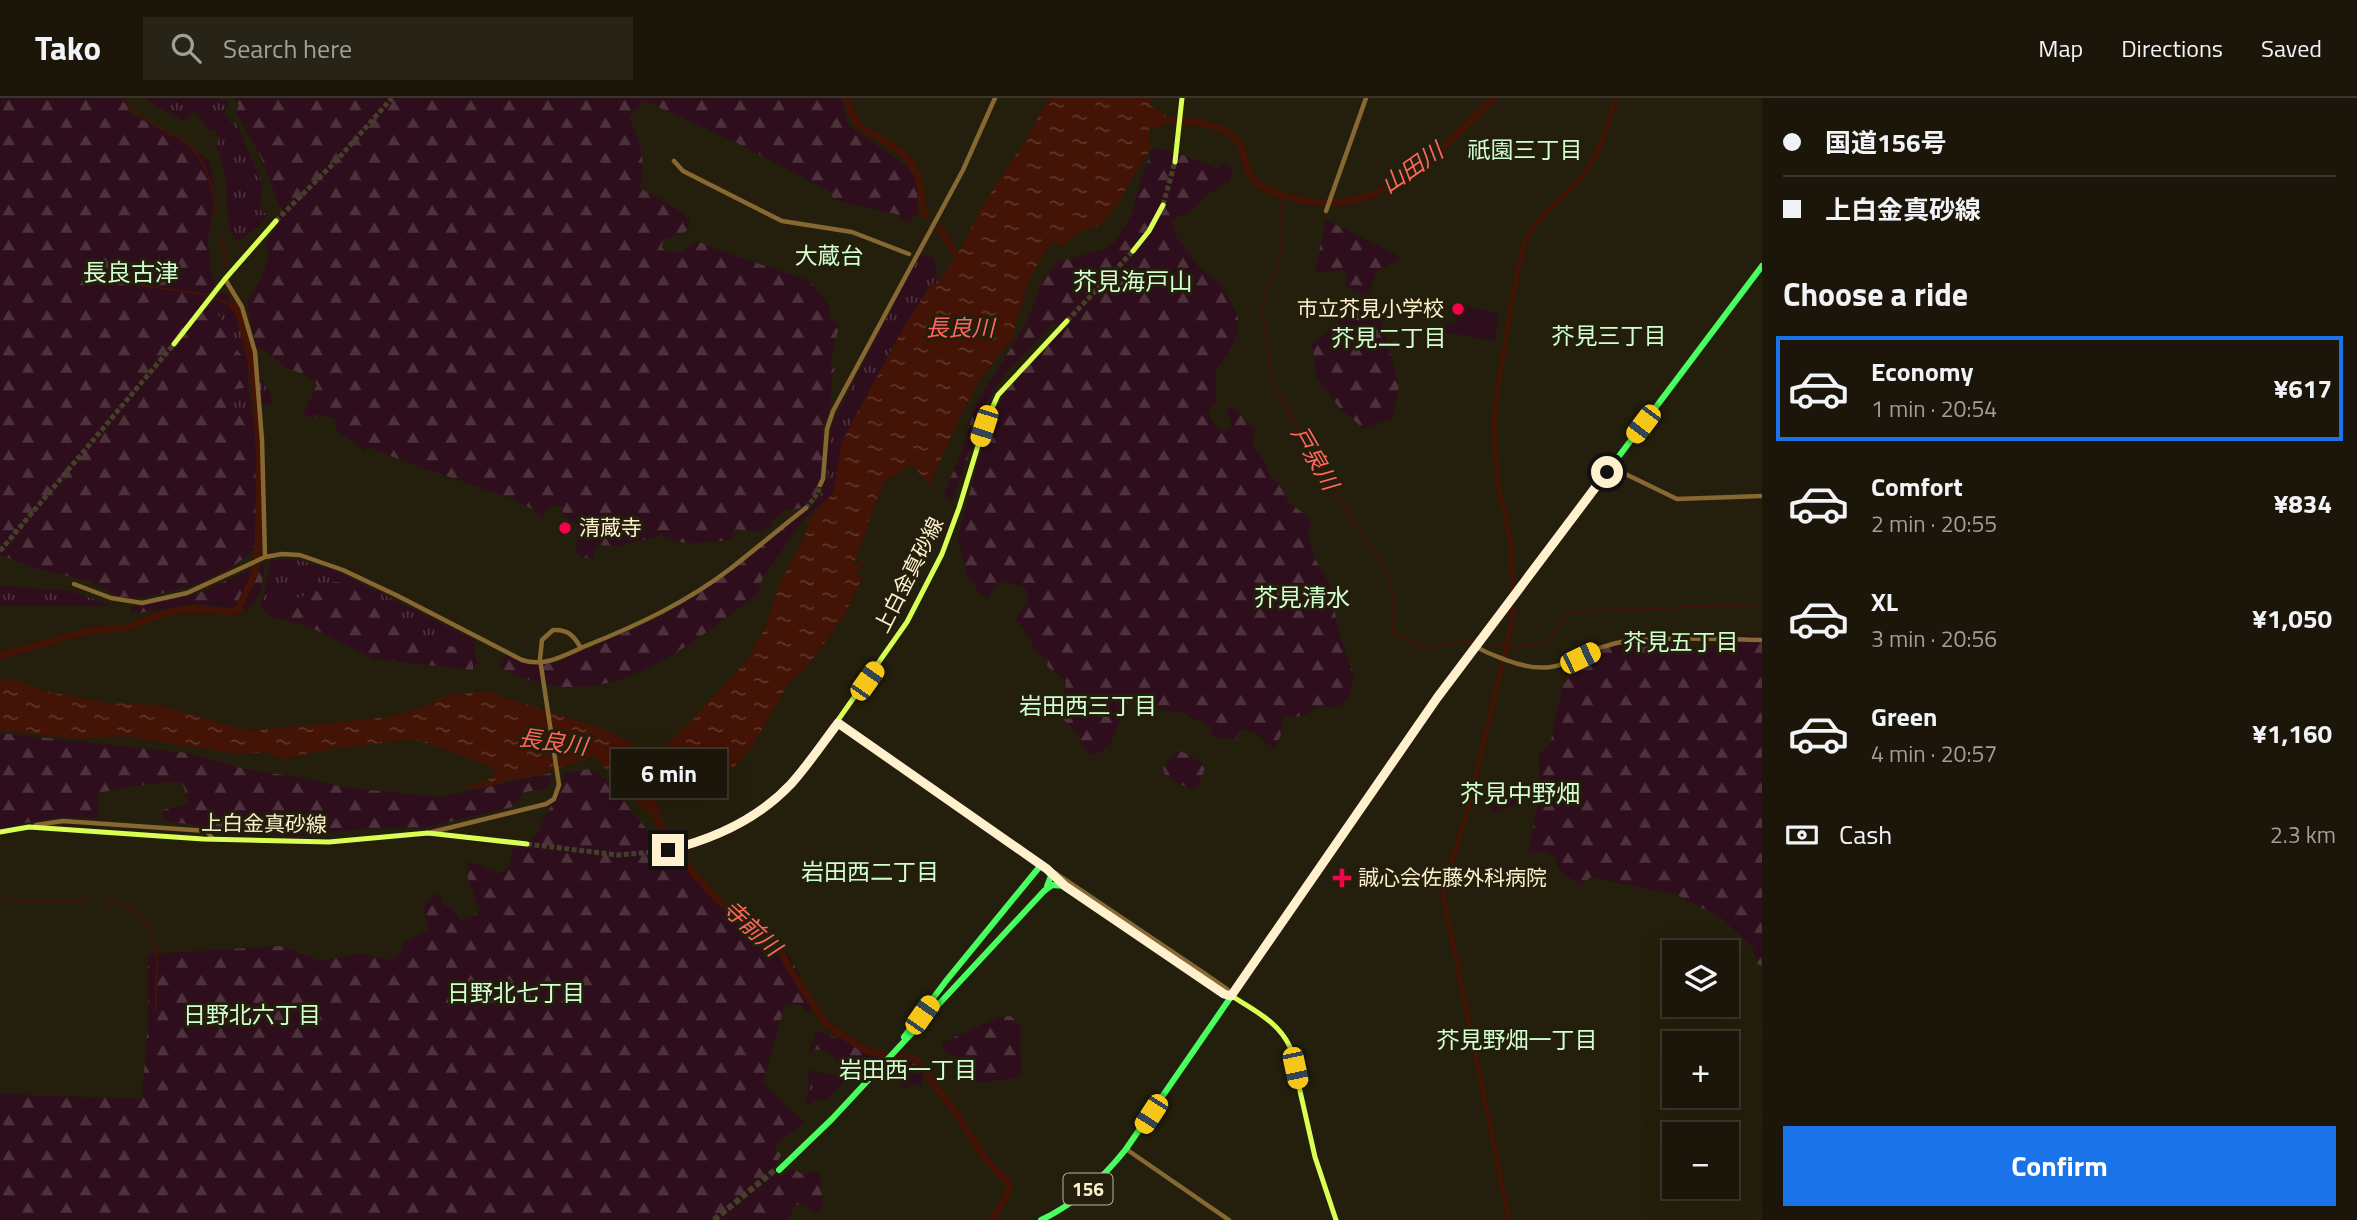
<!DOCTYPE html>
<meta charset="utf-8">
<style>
:root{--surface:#1b1609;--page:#282317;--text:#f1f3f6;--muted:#a09f9c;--line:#39352a;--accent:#1a73e8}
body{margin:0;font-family:"Titillium Web","Noto Sans JP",sans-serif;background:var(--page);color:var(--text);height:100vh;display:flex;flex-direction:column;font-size:26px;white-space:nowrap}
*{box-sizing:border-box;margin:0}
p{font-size:23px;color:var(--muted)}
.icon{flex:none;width:38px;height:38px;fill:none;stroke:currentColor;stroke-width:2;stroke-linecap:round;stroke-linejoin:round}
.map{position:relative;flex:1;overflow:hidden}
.details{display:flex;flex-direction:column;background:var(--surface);width:595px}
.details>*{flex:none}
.guide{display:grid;align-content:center;height:154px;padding:0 21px;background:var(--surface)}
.controls{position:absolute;left:1662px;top:842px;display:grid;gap:14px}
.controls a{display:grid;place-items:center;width:77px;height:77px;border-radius:0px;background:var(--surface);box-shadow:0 7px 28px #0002,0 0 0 2px var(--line);font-size:35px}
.end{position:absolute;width:32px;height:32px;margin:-16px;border:9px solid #fff1ce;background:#111;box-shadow:0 0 0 4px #111}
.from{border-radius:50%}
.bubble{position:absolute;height:49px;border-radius:0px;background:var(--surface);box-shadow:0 7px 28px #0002,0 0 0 2px var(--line);font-size:23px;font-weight:700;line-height:49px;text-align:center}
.car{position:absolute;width:21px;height:42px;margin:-21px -10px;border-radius:9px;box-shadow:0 0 5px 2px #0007;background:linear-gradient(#f5c518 24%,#345 0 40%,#f5c518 0 76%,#345 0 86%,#f5c518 0)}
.guide b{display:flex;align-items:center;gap:24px;height:66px;font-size:26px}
.guide b+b{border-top:2px solid var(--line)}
.guide i{width:18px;height:18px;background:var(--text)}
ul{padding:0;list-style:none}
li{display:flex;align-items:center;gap:21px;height:105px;margin:0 14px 10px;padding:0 7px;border:4px solid transparent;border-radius:0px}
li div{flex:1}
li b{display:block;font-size:26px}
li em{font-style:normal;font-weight:700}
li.selected{border-color:var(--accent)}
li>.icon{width:63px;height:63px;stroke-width:1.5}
h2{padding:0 21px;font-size:32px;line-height:84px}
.pay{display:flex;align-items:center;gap:18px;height:77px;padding:0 21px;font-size:26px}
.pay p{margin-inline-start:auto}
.action{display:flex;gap:14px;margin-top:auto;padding:14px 21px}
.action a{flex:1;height:80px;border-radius:0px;background:var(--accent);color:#fff;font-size:28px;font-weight:700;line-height:80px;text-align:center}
header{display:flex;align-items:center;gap:42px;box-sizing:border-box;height:98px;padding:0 35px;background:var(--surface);border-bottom:2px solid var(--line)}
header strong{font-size:33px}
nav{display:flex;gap:38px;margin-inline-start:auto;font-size:24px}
.search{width:490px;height:63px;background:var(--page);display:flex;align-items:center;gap:18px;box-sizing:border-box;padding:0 24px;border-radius:0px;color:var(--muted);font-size:26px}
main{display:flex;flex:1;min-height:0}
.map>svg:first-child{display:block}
</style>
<header>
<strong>Tako</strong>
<div class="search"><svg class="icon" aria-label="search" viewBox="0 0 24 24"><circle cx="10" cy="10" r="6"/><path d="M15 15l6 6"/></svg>Search here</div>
<nav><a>Map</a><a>Directions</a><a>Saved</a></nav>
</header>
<main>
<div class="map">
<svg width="1762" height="1122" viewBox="0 0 1762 1122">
<defs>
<pattern id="grass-tufts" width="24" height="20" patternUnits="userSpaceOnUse" patternTransform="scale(1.75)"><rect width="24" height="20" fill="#2e0e1c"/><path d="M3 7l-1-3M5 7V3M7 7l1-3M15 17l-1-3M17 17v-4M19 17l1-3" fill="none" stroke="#4d323c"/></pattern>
<pattern id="forest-firs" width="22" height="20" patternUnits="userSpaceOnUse" patternTransform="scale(1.75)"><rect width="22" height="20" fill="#2e0e1c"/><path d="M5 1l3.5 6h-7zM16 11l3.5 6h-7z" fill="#4d323c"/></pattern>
<pattern id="water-ripples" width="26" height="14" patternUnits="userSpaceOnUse" patternTransform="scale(1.75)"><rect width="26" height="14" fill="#431305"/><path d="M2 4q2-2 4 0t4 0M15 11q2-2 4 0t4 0" fill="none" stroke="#5f3628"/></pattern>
</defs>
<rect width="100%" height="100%" fill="#241e0c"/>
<path fill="url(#grass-tufts)" d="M 144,0 L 220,0 L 221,4 L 228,1 L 228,8 L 224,13 L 231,26 L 235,24 L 263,86 L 259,112 L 267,116 C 261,129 249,137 237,143 C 224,126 228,100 226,81 C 224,68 221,58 216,47 L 219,42 L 216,32 L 208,33 L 201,19 L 194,14 L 183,23 Z
M 920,155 L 924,159 L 930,158 L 934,161 L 938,185 L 931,186 L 906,225 L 842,343 L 833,395 C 823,369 827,351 833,324 Z
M 221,195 L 227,195 C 229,205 232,208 236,216 C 244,232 248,250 248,268 L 234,249 L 217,214 L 209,209 Z
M 259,278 L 270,295 L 273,305 L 261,307 Z
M 248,289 L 257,344 L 258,354 L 251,352 L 248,348 L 251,338 L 225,293 Z
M 285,461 L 301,463 L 334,472 L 475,542 L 474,553 L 478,565 L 474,569 L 470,557 L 464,550 C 445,548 414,544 399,532 C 391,527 388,517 385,508 L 333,484 L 324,493 L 289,501 L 280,509 L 261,507 L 271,462 Z
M 0,488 L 70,493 L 109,506 L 108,508 L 0,508 Z
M 1517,694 L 1520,705 L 1494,715 L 1485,702 Z
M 809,972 L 844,980 L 844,984 L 824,1003 L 818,1001 L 807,1007 Z"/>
<path fill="url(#forest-firs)" d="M 0,0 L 125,0 L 126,7 L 132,17 L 180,41 L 209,63 L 213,78 L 214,103 L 208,141 L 210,172 L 215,186 L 201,204 L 217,214 L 234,249 L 245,261 L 248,268 L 248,289 L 226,293 L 251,338 L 248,348 L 251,352 L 258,354 L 257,446 L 247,458 L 227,472 L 193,488 L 141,500 L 120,499 L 90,483 L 38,471 L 0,457 Z
M 234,0 L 841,0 L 848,27 L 907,68 L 917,84 L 918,114 L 909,124 L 901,122 L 900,117 L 834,102 L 829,93 L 737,45 L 643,2 L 629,20 C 641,44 647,63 639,89 C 659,103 671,103 690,123 L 689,130 L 685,134 L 663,141 L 662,150 C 676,161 686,151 698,143 L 715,151 L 810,183 L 829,208 L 830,220 L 839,228 L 830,266 L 835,270 C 829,285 833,298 829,313 C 828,320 823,326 823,334 C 822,359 826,417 787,411 L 772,423 L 772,428 L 757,434 L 735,431 L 731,442 C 707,444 683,450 661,437 L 619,448 L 597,447 L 592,460 L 580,460 L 582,457 L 575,454 L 579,430 L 565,418 L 560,407 L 549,408 L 542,419 C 522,401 492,394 467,385 C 434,374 400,362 368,349 L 364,353 L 336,332 L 335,321 L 319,316 L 314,321 L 303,316 L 317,287 C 309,275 295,275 284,268 C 274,261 268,251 256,250 L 247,203 L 260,182 L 269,157 L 265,146 L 278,126 L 281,112 L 261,59 L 236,14 L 239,7 Z
M 1153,50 L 1183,57 L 1217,71 L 1221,65 L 1234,71 L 1228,85 L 1206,97 L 1193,112 L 1176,120 L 1172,124 L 1176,138 L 1197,167 L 1220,186 L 1238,218 L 1238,233 L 1231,250 L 1215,274 L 1217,303 L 1208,311 C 1211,324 1216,333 1229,332 L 1232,327 L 1226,310 L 1232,308 L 1256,334 L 1252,346 L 1265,365 L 1270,379 L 1279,386 L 1289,405 L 1309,419 L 1311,425 L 1307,434 L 1315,461 L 1330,487 L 1338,531 L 1354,578 L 1349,599 L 1340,607 L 1331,610 L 1319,608 L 1302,618 L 1287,619 L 1281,622 L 1281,636 L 1275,649 L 1266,646 C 1258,633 1253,633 1238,632 L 1236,642 L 1212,638 L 1212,629 L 1182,615 L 1161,612 L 1135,599 L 1129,602 L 1109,649 L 1093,657 L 1087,654 L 1076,633 L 1065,623 L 1058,608 L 1065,595 L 1066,583 L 1047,568 L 1048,562 L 1034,553 L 1031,543 L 1016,521 L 1028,502 L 1027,493 L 1023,489 L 1000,482 L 988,500 L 975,493 L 976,486 L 967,479 L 958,438 L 986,336 L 1004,295 L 1060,228 L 1053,225 L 1005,276 L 990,299 L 952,403 L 943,399 L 963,350 L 976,306 L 1024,229 L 1043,182 L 1058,164 L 1101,152 L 1114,145 L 1132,117 L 1140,84 Z
M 1326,122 L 1403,160 L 1377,173 L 1367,198 L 1345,188 L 1347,172 L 1315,174 Z
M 1362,202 L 1379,212 L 1399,289 L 1392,321 L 1363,330 L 1340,311 L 1317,279 L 1312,246 Z
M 826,378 L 833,395 L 804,421 L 763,479 L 759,491 L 753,500 C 675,557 599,623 500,569 L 506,557 L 530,567 L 554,565 L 658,520 L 700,495 L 812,408 L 821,396 Z
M 265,465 L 260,495 L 249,512 L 195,506 L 131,516 L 131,509 L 197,496 Z
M 333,484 L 339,484 L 383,506 C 388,514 389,524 397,531 C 412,543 445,548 464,550 L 473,563 L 473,572 L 374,561 L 312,530 L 268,517 L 260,509 L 261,507 L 280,509 L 289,501 L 303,499 L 309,492 L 321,494 Z
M 1740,537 L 1762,539 L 1762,868 L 1757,866 L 1753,850 L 1722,820 L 1675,796 L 1591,779 L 1581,786 C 1569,779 1556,775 1556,760 L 1545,753 L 1529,754 L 1539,697 L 1544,692 L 1539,678 L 1539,656 L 1550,647 L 1563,586 L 1594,556 L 1629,538 L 1664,541 L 1705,552 Z
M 0,635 L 188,655 L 241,670 L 308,681 L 347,690 L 441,699 L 551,675 C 551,698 540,689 523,695 L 512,709 L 427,729 L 363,731 L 294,739 L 163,723 L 162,712 L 188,707 L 189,705 L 182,684 L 176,683 L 121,690 L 98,695 L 98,721 C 60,717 36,721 0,732 Z
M 1181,653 L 1202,665 L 1205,670 L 1198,688 L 1191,692 L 1165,677 L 1163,670 L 1174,656 Z
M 588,671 C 613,681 626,709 644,728 C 665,751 691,779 716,799 C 738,817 766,828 784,851 C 797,868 804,889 812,909 L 810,915 L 800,907 L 785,906 L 763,985 L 804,1024 L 774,1048 L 781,1057 L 774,1071 L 781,1078 L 792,1071 L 805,1077 L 811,1072 L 819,1076 L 823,1105 L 821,1110 L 814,1116 L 804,1105 L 796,1107 L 788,1122 L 0,1122 L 0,996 L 142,1001 L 148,923 L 148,856 L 281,848 L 320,863 L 361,856 L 392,862 L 399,856 L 405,843 L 429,832 L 423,811 L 432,798 L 439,795 L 443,807 L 452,810 L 460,823 L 481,814 L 468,781 L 467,763 C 490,770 509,791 512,750 L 531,742 L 540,732 L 545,717 L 561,694 L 564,676 Z
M 1011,918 L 1022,930 C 1017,947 1024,964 1019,980 L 983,984 L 965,979 L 968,964 L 944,953 L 942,948 L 944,944 L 998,919 Z
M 816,933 L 838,941 L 841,939 L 868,955 L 884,958 L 875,967 L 866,959 L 851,978 L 839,975 C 838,958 830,953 814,951 L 811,955 L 809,954 Z
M 906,961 L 916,964 L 924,973 L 921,988 L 910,985 L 905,991 L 899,988 Z"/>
<path fill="#2e0e1c" d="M 1458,206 L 1498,216 L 1495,243 L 1443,234 L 1445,225 L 1455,226 Z"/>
<path fill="url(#water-ripples)" d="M 1049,0 L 1151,0 L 1149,7 L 1166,16 L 1164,28 L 1149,31 L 1150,52 L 1125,92 L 1121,103 L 1098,128 L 1080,134 L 1062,148 L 1052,143 L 1030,178 L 1016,223 L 1013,240 L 982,278 L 963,312 L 929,387 L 912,366 L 883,385 L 852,470 L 869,456 L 854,478 L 863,478 L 843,520 L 804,572 L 790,583 L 753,647 L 734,669 L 694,697 L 671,703 L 655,693 L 640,692 L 661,710 L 648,716 L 594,658 L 538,677 L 508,682 L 487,690 L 457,690 L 486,683 L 497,675 L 488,667 L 414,641 L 338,650 L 282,661 L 266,654 L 236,656 L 124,638 L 79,641 L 0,632 L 0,581 L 20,584 L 48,594 L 109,605 L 157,607 L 249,633 L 387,619 L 421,610 L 444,598 L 486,593 L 603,631 L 631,645 L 644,659 L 645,667 L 693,621 L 747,562 L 764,532 L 778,489 L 806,435 L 811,418 L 833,395 L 842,343 L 906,225 L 931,186 L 938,185 L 965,144 L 981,110 L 1024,45 Z"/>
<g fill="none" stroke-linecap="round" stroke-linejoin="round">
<path stroke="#431305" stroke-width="2" d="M 122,2 C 131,9 139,17 148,23 C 182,45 196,40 210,84 C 213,95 217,105 216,116
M 1281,97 L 1283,151 L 1262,208 L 1271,275 L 1276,290 L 1303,342 L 1336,397 L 1385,471 L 1394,499 L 1393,535 L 1425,549 L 1473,543
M 222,140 L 226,170
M 103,182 L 209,197
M 229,195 L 233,208
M 217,201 L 233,208
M 1492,546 L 1516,549 L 1546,545 L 1569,514 L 1762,506
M 0,799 L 18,803 L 89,803
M 106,803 C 170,816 155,860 156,912"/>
<path stroke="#431305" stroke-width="4.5" d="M 1509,1122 L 1444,801 L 1444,790 L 1470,703 L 1512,524 L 1513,484 L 1510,440 L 1499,392 L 1494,333 L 1497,295 L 1511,207 L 1522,153 C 1531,120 1563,101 1584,76 C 1601,54 1608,26 1616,0"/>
<path stroke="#431305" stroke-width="7" d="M 846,0 C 849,8 852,18 857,25 C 862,32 872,36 879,40 C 916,60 920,74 923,114 L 926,117
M 1157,22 C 1183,23 1231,21 1242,52 C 1246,63 1247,77 1257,85 C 1268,94 1282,97 1296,101 C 1378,123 1441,52 1494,0
M 940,130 L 961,165
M 0,558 L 92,532 L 125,530 L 165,515 L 188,511 L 232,514 L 239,511 C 242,499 250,489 254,477 C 259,463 258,434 259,419 C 260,350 260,276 237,211 L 233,208
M 645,686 L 659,726 L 694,776 L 718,802 L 781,854 L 792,875 L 826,926 L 867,953 L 885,957
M 893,959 L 915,960 L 958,1018 L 985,1061 L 1009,1086 L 1008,1095 L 992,1122"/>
<path stroke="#453e29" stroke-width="4.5" stroke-dasharray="4.5 2" stroke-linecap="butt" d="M 806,410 L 818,395 L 820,387"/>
<path stroke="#453e29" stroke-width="5" stroke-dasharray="5 2.5" stroke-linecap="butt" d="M 1163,107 L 1175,64
M 276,123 L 337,62 L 392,0
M 1067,223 L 1133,153
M 0,453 L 174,246
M 527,746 L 618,757 L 664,753"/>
<path stroke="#453e29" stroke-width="6" stroke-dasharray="6 3" stroke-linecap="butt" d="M 714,1122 L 776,1071"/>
<path stroke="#876832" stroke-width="4.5" d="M 674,63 L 683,73 L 782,123 L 852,134 L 909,156
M 1326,113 L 1366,0
M 225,181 L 242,209 L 255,254 L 262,342 L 265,459
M 1611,369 L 1677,401 L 1762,398
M 820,387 L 823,381 L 827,331 L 833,313 L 963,72 L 995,0
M 74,486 L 111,500 L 142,505 L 187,495 L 265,459 L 282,456 L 300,457 L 343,472 L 398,498 L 522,562 C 546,570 566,556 588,547 C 638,527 687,504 730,471 C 756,451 780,430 806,410
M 1477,549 C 1486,555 1496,558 1506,562 C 1567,585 1575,549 1628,543 C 1672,539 1718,541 1762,542
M 540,561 L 542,542 L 553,532 C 568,531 574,538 581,550
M 837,625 L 1041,767 L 1057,776 L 1204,875 L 1227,891 L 1232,898
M 36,727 L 63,723 L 207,733 L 212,740
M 432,734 L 546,706 L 554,701 L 559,687
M 1050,774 L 1119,825 L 1230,898
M 1126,1051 L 1229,1122"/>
<path stroke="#d9ff55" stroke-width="5" d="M 1175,64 L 1182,0
M 1133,153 L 1149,133 L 1163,107
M 174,246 L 225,181 L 276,123
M 0,734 L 29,729 L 203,741 L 329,744 L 428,735 L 527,746
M 664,753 L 708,741 L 734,729 L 778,698 L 805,669 L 907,524 L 942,456 L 959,410 L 984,328 L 998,297 L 1067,223
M 1232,898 C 1254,913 1278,923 1290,949 L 1315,1059 L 1336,1122"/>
<path stroke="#49ff5f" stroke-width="6" d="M 1047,771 L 1051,778 L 1047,788
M 904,939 L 946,883 L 1041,767
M 779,1072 L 832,1021 L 1044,793 L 1052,787 L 1065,788
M 1041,1122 C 1075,1106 1103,1080 1126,1051 L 1437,600 L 1762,168"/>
<path stroke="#876832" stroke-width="4.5" d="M 540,561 L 559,687"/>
</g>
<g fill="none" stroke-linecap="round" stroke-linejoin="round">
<path stroke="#fff1ce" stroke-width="9" d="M 668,752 C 714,741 758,721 791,686 C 808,667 822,646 838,625 L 1047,771 L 1065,788 L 1224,896 L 1231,898 L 1437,600 L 1607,374"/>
</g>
<g fill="#f9004c" stroke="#241e0c" stroke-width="2.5">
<circle cx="1458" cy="211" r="7"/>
<circle cx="565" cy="430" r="7"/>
<path d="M1338.5 769.5h7v7h7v7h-7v7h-7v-7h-7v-7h7z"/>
</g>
<g text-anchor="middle" stroke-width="6" stroke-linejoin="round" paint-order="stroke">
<rect fill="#241e0c" stroke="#bdb294" stroke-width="2" x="1063.5" y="1075.5" width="49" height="31" rx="5"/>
<g font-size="19" font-weight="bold" fill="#fff1ce">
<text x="1088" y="1098">156</text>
</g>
<g font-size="21" fill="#fff1ce" stroke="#241e0c" text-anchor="start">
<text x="1444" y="218" text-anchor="end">市立芥見小学校</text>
<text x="579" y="437">清蔵寺</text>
<text x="1358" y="787">誠心会佐藤外科病院</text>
</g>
<g font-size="21" fill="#fff1ce" stroke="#241e0c">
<text transform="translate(909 477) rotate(-63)" y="7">上白金真砂線</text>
<text transform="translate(264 726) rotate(1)" y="7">上白金真砂線</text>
</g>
<g font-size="23" fill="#d2ffd0" stroke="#241e0c">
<text x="1525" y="60">祇園三丁目</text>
<text x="829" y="166">大蔵台</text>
<text x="1609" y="246">芥見三丁目</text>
<text x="1389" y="248">芥見二丁目</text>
<text x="1681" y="552">芥見五丁目</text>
<text x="1088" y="616">岩田西三丁目</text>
<text x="870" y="782">岩田西二丁目</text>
<text x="516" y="903">日野北七丁目</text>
<text x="252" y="925">日野北六丁目</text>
<text x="1517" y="950">芥見野畑一丁目</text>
<text x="908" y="980">岩田西一丁目</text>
</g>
<g font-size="23" font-style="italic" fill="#ff665c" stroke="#241e0c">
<text transform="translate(1412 70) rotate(-35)" y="8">山田川</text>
<text x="960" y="238">長良川</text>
<text transform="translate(1315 360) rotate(60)" y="8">戸泉川</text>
<text transform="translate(553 644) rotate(8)" y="8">長良川</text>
<text transform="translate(752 830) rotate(43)" y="8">寺前川</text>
</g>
<g font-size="24" fill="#d2ffd0" stroke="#241e0c">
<text x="131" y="183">長良古津</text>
<text x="1133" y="192">芥見海戸山</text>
<text x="1302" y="508">芥見清水</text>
<text x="1520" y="704">芥見中野畑</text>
</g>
</g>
</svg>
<div class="controls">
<a><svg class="icon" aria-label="layers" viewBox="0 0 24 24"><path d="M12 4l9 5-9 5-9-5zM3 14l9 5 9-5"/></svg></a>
<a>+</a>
<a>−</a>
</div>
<i class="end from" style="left:1607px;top:374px"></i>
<i class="end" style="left:668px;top:752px"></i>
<div class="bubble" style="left:611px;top:651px;width:116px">6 min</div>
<i class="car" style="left:1643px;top:326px;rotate:217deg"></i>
<i class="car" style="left:984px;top:328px;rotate:198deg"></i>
<i class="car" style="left:1580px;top:560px;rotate:64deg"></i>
<i class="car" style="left:867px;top:583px;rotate:35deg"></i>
<i class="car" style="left:922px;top:917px;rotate:35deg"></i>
<i class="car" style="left:1295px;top:970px;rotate:168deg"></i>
<i class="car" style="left:1151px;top:1016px;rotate:213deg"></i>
</div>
<section class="details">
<div class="guide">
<b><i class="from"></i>国道156号</b>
<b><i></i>上白金真砂線</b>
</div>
<h2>Choose a ride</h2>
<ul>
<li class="selected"><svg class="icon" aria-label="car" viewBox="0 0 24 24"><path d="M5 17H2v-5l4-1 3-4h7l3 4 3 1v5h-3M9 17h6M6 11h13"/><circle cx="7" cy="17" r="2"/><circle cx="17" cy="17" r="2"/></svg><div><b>Economy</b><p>1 min · 20:54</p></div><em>¥617</em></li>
<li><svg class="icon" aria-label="car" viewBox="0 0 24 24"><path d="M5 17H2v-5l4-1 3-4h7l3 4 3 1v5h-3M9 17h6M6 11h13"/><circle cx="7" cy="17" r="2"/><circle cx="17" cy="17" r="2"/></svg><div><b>Comfort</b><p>2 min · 20:55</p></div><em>¥834</em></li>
<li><svg class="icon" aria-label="car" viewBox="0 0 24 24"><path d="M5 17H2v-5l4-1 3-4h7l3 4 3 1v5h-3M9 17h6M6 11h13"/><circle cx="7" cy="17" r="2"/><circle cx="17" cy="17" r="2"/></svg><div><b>XL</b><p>3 min · 20:56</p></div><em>¥1,050</em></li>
<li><svg class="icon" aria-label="car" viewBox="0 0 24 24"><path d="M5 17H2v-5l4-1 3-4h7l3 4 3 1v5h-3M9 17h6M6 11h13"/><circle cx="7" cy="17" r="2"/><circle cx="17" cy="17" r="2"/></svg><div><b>Green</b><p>4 min · 20:57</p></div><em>¥1,160</em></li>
</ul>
<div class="pay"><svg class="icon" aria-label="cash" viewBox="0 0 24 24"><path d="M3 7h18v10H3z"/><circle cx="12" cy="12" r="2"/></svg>Cash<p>2.3 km</p></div>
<div class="action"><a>Confirm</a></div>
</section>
</main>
